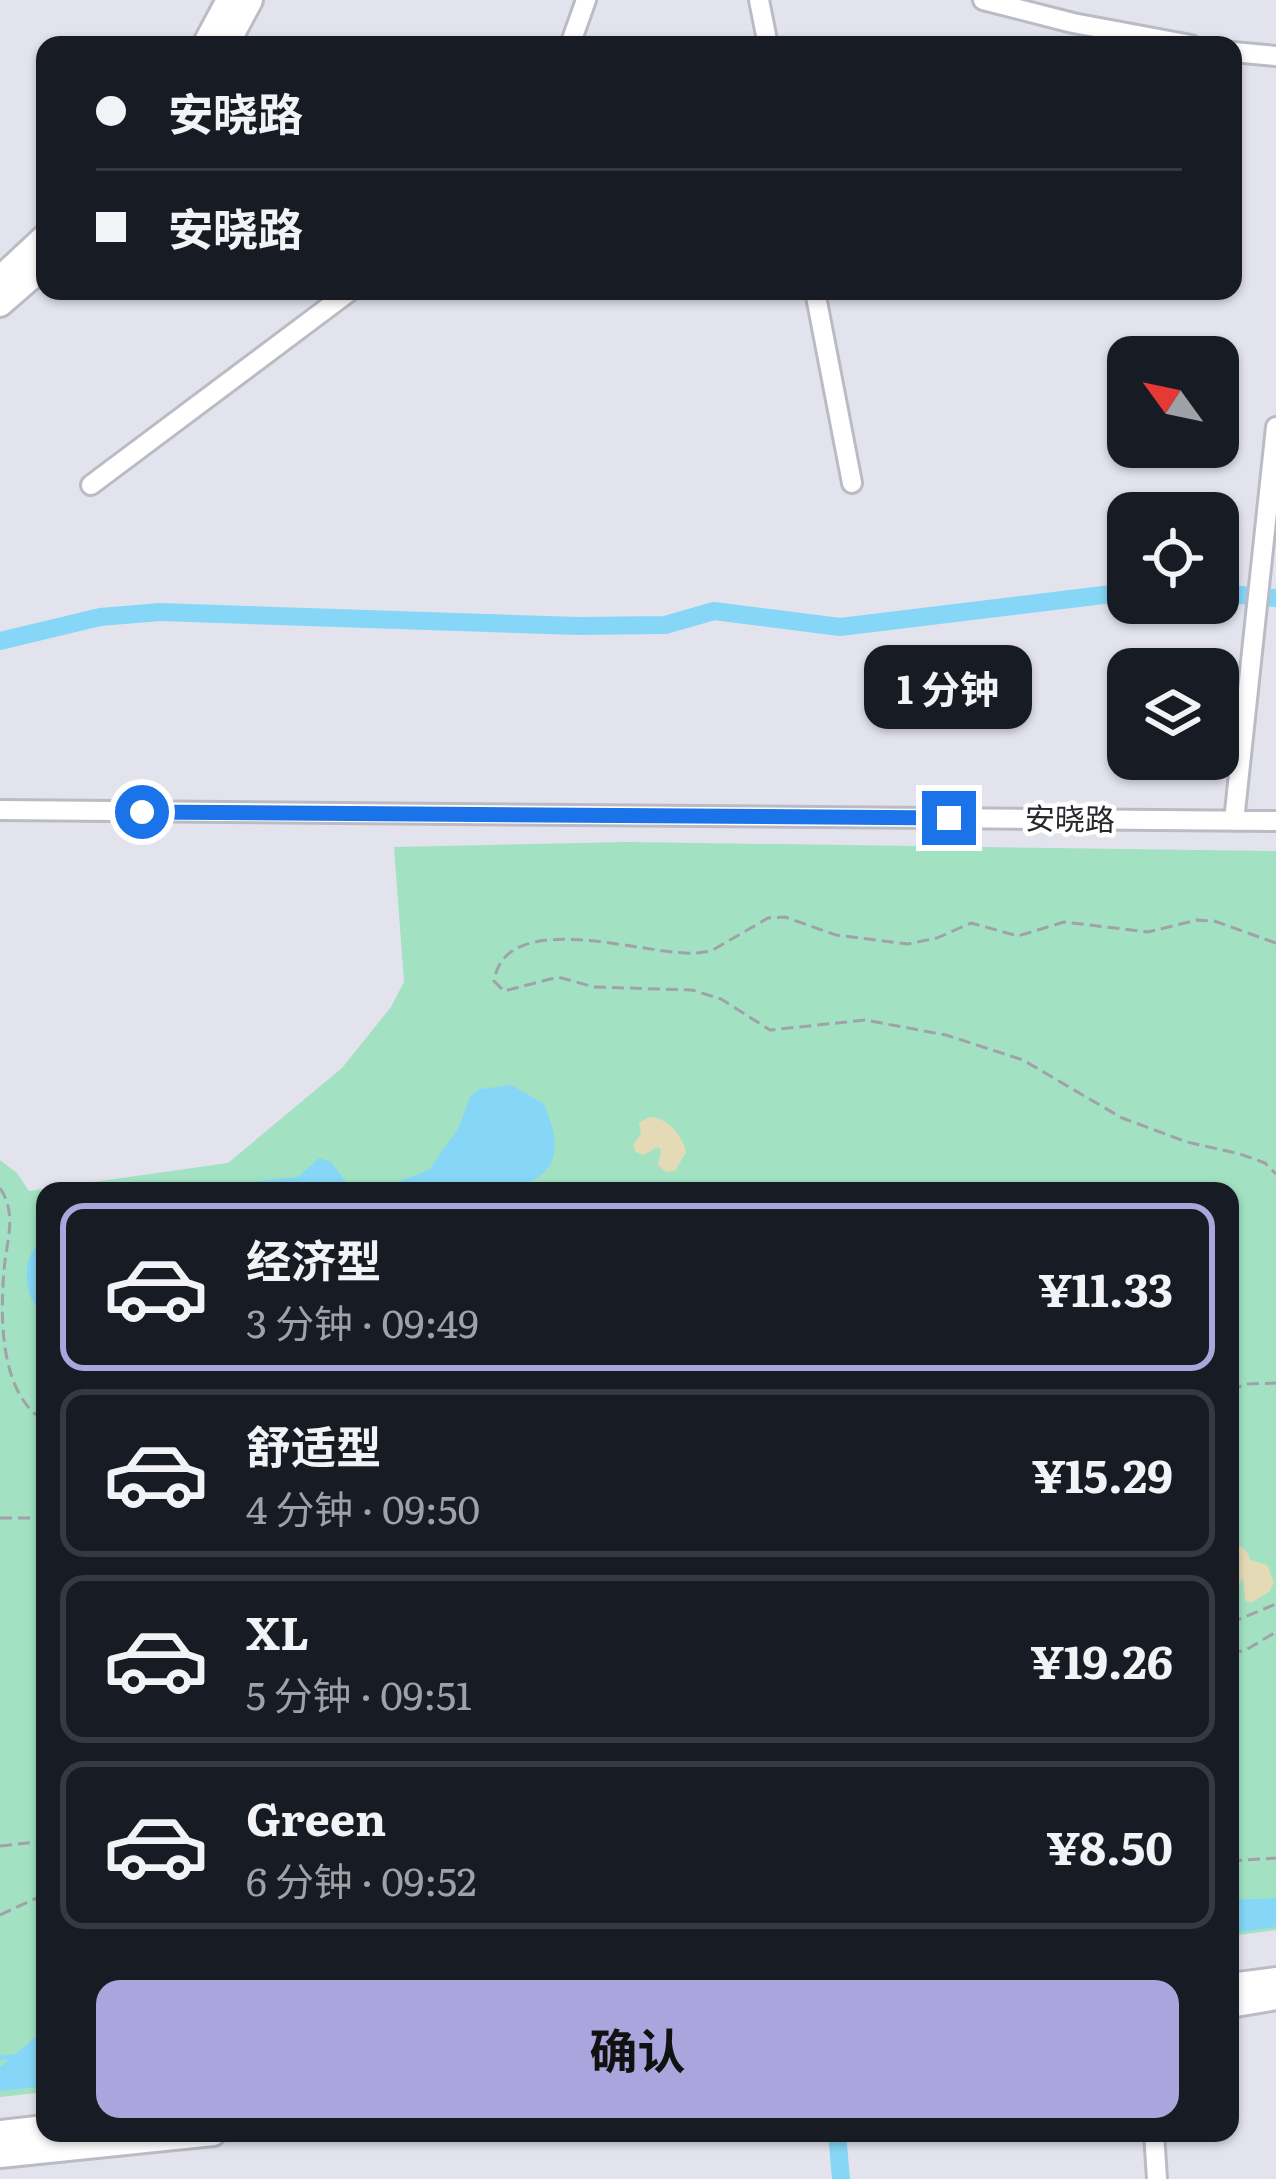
<!DOCTYPE html>
<html lang="zh">
<meta charset="utf-8">
<style>
:root{--surface:#171b24;--page:#242831;--text:#f1f3f6;--muted:#9ea1a6;--line:#363941;--accent:#aba5dd}
body{margin:0;font-family:Literata,"Noto Sans SC",serif;background:var(--page);color:var(--text);height:100vh;display:flex;flex-direction:column;font-size:45px;white-space:nowrap}
*{box-sizing:border-box;margin:0}
p{font-size:39px;color:var(--muted)}
.icon{flex:none;width:66px;height:66px;fill:none;stroke:currentColor;stroke-width:2;stroke-linecap:round;stroke-linejoin:round}
.map{position:relative;flex:1;overflow:hidden}
.side{position:absolute;left:36px;top:1182px;width:1203px;height:960px;display:flex;flex-direction:column;background:var(--surface);border-radius:24px;box-shadow:0 3px 9px #0004}
.side>*{flex:none}
.top-card{position:absolute;left:36px;top:36px;width:1206px;height:264px;border-radius:24px;box-shadow:0 3px 9px #0004;display:grid;align-content:center;height:264px;padding:0 60px;background:var(--surface)}
.needle{width:78px;rotate:303deg}
.buttons{position:absolute;left:1107px;top:336px;display:grid;gap:24px}
.buttons a{display:grid;place-items:center;width:132px;height:132px;border-radius:24px;background:var(--surface);box-shadow:0 3px 9px #0004;font-size:60px}
.end{position:absolute;width:54px;height:54px;margin:-27px;border:15px solid #1a73e8;background:#fff;box-shadow:0 0 0 6px #fff}
.from{border-radius:50%}
.bubble{position:absolute;height:84px;border-radius:24px;background:var(--surface);box-shadow:0 3px 9px #0004;font-size:39px;font-weight:700;line-height:84px;text-align:center}
.top-card b{display:flex;align-items:center;gap:42px;height:114px;font-size:45px}
.top-card b+b{border-top:3px solid var(--line)}
.top-card i{width:30px;height:30px;background:var(--text)}
ul{padding:21px 0 0;list-style:none}
li{display:flex;align-items:center;gap:36px;height:168px;margin:0 24px 18px;padding:0 36px;border:6px solid var(--line);border-radius:24px}
li div{flex:1}
li b{display:block;font-size:45px}
li em{font-style:normal;font-weight:700}
li.selected{border-color:var(--accent)}
li>.icon{width:108px;height:108px;stroke-width:1.5}
.button{display:flex;gap:24px;margin-top:auto;padding:24px 60px}
.button a{flex:1;height:138px;border-radius:24px;background:var(--accent);color:#111;font-size:48px;font-weight:700;line-height:138px;text-align:center}
.map>svg:first-child{display:block}
</style>
<div class="map">
<svg width="1276" height="2179" viewBox="0 0 1276 2179">
<rect width="100%" height="100%" fill="#e3e3ee"/>
<path fill="#a2e2c2" d="M 628,842 L 1276,851 L 1276,1930 L 1230,1936 L 1230,1191 L 45,1191 L 45,2092 L 0,2097 L 0,1160 L 17,1173 L 29,1191 L 228,1163 L 342,1068 L 391,1007 L 404,982 L 394,847 Z"/>
<path fill="#e4dbb6" d="M 649,1117 C 668,1118 682,1134 686,1152 L 675,1171 L 666,1172 L 658,1165 L 661,1150 L 658,1147 L 643,1155 L 636,1152 L 633,1145 L 641,1134 L 639,1123 Z
M 1230,1545 C 1242,1545 1247,1549 1250,1560 L 1267,1565 L 1274,1582 L 1270,1591 L 1251,1603 L 1245,1600 L 1243,1578 L 1230,1596 Z"/>
<path fill="#86d7f7" d="M 511,1085 L 544,1104 C 568,1160 551,1184 492,1191 L 249,1191 L 258,1181 L 298,1177 L 319,1158 L 331,1162 L 353,1191 L 374,1191 L 429,1170 L 459,1127 L 470,1097 L 480,1089 Z
M 45,1236 L 45,1319 C 22,1294 19,1259 45,1236 Z
M 1276,1898 L 1276,1927 L 1230,1933 L 1230,1900 Z
M 45,2029 L 45,2086 L 0,2091 L 0,2067 Z"/>
<g fill="none" stroke-linecap="round" stroke-linejoin="round">
<path stroke="#86d7f7" stroke-width="4.5" d="M 0,2058 L 22,2055"/>
<path stroke="#86d7f7" stroke-width="18" d="M 1218,593 L 1276,598
M 0,641 L 100,617 L 160,612 L 578,626 L 665,625 L 714,611 L 840,627 L 1128,592
M 837,2133 L 841,2179"/>
<defs>
<path id="minor" d="M 759,0 L 768,45
M 983,0 L 1073,23 L 1191,45
M 570,45 L 586,0
M 1233,52 L 1276,56
M 815,291 L 852,483
M 91,485 L 350,291
M 0,810 L 1276,821
M 1234,821 L 1276,427
M 1154,2133 L 1157,2179"/>
<path id="major" d="M 205,45 L 229,0
M 226,45 L 250,0
M 0,279 L 45,237
M 0,304 L 45,265
M 1230,1986 L 1276,1980
M 1230,2005 L 1276,1997
M 0,2133 L 45,2128
M 0,2155 L 213,2133"/>
</defs>
<use href="#minor" stroke="#bbbbc6" stroke-width="24"/>
<use href="#major" stroke="#bbbbc6" stroke-width="30"/>
<path stroke="#a1a1a9" stroke-width="3" stroke-dasharray="12 6" stroke-linecap="butt" d="M 1276,943 L 1214,921 L 1197,920 L 1148,932 L 1064,922 L 1018,936 L 971,923 L 937,938 L 908,944 L 836,935 L 785,917 L 768,918 L 711,951 L 697,953 C 648,957 506,905 494,981 L 504,991 L 558,977 L 594,987 L 692,990 L 721,999 L 770,1030 L 865,1020 L 946,1035 L 1023,1060 L 1122,1118 L 1187,1142 L 1240,1154 L 1265,1163 L 1276,1174
M 0,1188 C 18,1215 6,1241 4,1271 C 0,1319 0,1395 45,1421
M 1230,1390 L 1247,1384 L 1276,1383
M 0,1518 L 45,1518
M 1230,1623 L 1276,1604
M 1230,1652 L 1244,1651 L 1276,1632
M 0,1846 L 45,1841
M 1230,1861 L 1276,1858
M 0,1915 L 45,1894"/>
<use href="#minor" stroke="#fff" stroke-width="18"/>
<use href="#major" stroke="#fff" stroke-width="24"/>
</g>
<g fill="none" stroke-linecap="round" stroke-linejoin="round">
<path stroke="#1a73e8" stroke-width="15" d="M 142,812 L 949,818"/>
</g>
<g text-anchor="middle" stroke-width="9" stroke-linejoin="round" paint-order="stroke">
<g font-size="30" fill="#28282c" stroke="#fff">
<text transform="translate(1070 820) rotate(1)" y="10">安晓路</text>
</g>
</g>
</svg>
<div class="buttons">
<a><svg class="needle" viewBox="-14 -14 28 28"><path d="M0-13l5 13h-10z" fill="#e53935"/><path d="M0 13l5-13h-10z" fill="#9ea1a6"/></svg></a>
<a><svg class="icon" aria-label="locate" viewBox="0 0 24 24"><circle cx="12" cy="12" r="6"/><path d="M12 2v4M12 18v4M2 12h4M18 12h4"/></svg></a>
<a><svg class="icon" aria-label="layers" viewBox="0 0 24 24"><path d="M12 4l9 5-9 5-9-5zM3 14l9 5 9-5"/></svg></a>
</div>
<i class="end from" style="left:142px;top:812px"></i>
<i class="end" style="left:949px;top:818px"></i>
<div class="bubble" style="left:864px;top:645px;width:168px">1 分钟</div>
<div class="top-card">
<b><i class="from"></i>安晓路</b>
<b><i></i>安晓路</b>
</div>
<section class="side">
<ul>
<li class="selected"><svg class="icon" aria-label="car" viewBox="0 0 24 24"><path d="M5 17H2v-5l4-1 3-4h7l3 4 3 1v5h-3M9 17h6M6 11h13"/><circle cx="7" cy="17" r="2"/><circle cx="17" cy="17" r="2"/></svg><div><b>经济型</b><p>3 分钟 · 09:49</p></div><em>¥11.33</em></li>
<li><svg class="icon" aria-label="car" viewBox="0 0 24 24"><path d="M5 17H2v-5l4-1 3-4h7l3 4 3 1v5h-3M9 17h6M6 11h13"/><circle cx="7" cy="17" r="2"/><circle cx="17" cy="17" r="2"/></svg><div><b>舒适型</b><p>4 分钟 · 09:50</p></div><em>¥15.29</em></li>
<li><svg class="icon" aria-label="car" viewBox="0 0 24 24"><path d="M5 17H2v-5l4-1 3-4h7l3 4 3 1v5h-3M9 17h6M6 11h13"/><circle cx="7" cy="17" r="2"/><circle cx="17" cy="17" r="2"/></svg><div><b>XL</b><p>5 分钟 · 09:51</p></div><em>¥19.26</em></li>
<li><svg class="icon" aria-label="car" viewBox="0 0 24 24"><path d="M5 17H2v-5l4-1 3-4h7l3 4 3 1v5h-3M9 17h6M6 11h13"/><circle cx="7" cy="17" r="2"/><circle cx="17" cy="17" r="2"/></svg><div><b>Green</b><p>6 分钟 · 09:52</p></div><em>¥8.50</em></li>
</ul>
<div class="button"><a>确认</a></div>
</section>
</div>
